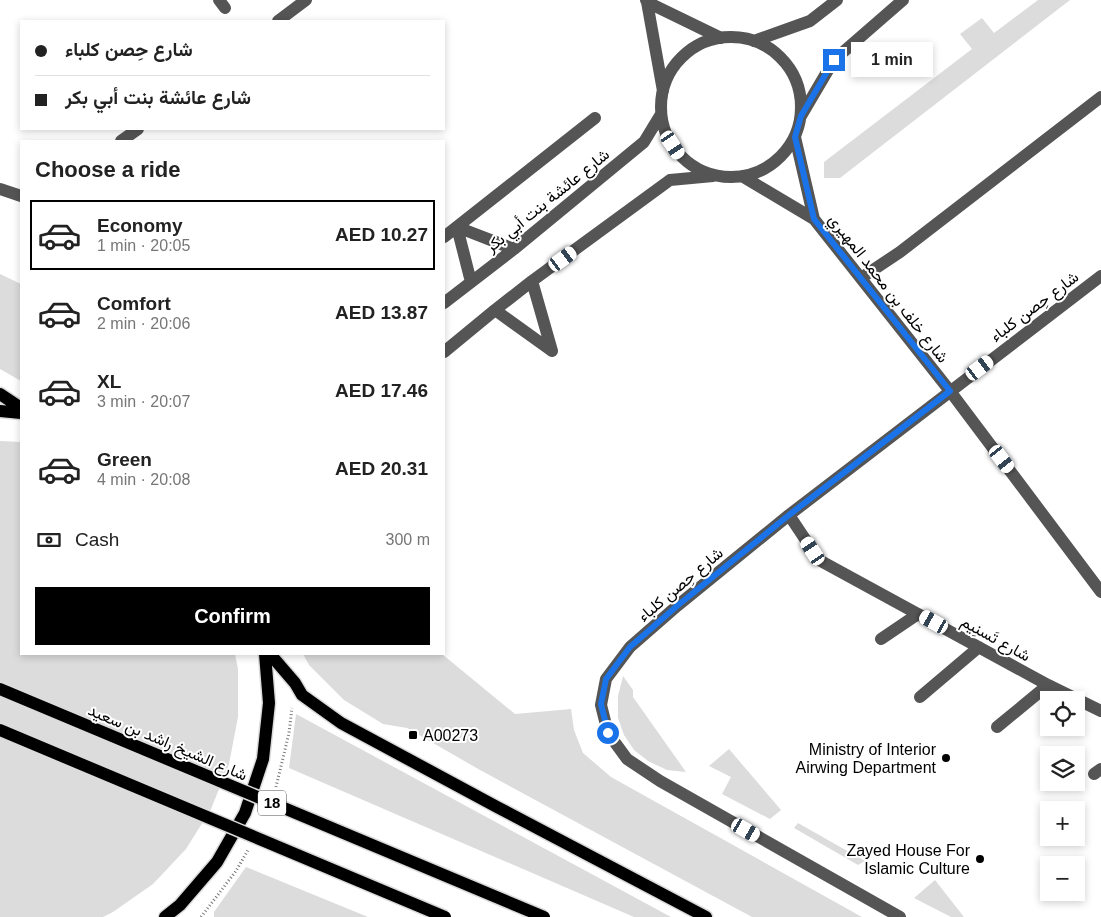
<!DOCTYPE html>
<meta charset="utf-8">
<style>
:root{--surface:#fff;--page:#f2f2f2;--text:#222;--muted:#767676;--line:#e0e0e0;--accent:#000}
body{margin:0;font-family:Arial,Vazirmatn,sans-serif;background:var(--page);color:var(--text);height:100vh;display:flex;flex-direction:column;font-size:19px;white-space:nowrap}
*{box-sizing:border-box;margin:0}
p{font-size:16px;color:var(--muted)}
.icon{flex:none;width:28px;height:28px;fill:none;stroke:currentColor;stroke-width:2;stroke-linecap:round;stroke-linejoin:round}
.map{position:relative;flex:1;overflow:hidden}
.drawer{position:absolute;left:20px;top:140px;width:425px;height:515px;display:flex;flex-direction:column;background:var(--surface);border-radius:0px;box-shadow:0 2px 8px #0003}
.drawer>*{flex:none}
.banner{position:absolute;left:20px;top:20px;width:425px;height:110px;border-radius:0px;box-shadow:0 2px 8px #0003;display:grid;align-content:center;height:110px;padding:0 15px;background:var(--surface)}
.tools{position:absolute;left:1040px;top:691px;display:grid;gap:10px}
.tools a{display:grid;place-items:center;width:45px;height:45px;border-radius:0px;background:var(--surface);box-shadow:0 2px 8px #0003;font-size:25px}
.end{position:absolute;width:22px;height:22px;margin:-11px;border:6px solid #1a73e8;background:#fff;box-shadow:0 0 0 2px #fff}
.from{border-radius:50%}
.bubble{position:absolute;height:35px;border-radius:0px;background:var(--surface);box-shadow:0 2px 8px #0003;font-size:16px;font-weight:600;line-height:35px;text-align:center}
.car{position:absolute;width:15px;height:30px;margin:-15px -8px;border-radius:6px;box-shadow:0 0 4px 1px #0007;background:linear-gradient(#fff 24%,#345 0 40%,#fff 0 76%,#345 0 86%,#fff 0)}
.banner b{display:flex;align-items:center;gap:18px;height:48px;font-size:19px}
.banner b+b{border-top:1px solid var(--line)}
.banner i{width:12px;height:12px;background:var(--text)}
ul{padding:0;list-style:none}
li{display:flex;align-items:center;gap:15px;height:70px;margin:0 10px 8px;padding:0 5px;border:2px solid transparent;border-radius:0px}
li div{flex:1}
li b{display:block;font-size:19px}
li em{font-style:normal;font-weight:600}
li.current{border-color:var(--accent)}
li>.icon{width:45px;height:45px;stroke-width:1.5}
h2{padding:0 15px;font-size:22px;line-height:60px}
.pay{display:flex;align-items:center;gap:12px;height:55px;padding:0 15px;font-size:19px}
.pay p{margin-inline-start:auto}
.action{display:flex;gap:10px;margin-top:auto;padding:10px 15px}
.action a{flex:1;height:58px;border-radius:0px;background:var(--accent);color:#fff;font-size:20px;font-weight:600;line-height:58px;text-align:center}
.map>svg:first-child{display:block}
</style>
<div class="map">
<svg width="1101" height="917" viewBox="0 0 1101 917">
<rect width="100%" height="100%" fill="#fff"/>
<path fill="#dcdcdc" d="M 1038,0 L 1070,0 L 840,178 L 824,178 L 824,162 L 972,49 L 960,34 L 982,18 L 994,33 Z
M 0,274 L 21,284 L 21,381 L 0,369 Z
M 0,441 L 21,442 L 21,654 L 235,654 L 238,669 L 238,717 L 229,764 L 211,809 L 186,849 L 153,884 L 113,912 L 103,917 L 0,917 Z
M 303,654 L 442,654 L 515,714 L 571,709 L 574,730 L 583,753 L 611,777 L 862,917 L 752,917 L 480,770 L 407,728 L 383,724 L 344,700 L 309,665 Z
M 623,676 L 633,690 L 633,697 L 686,772 L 667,770 L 648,761 L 634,750 L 624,735 L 618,718 L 618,696 Z
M 296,714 L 671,917 L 634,917 L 289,768 Z
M 729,749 L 781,810 L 770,819 L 722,794 L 731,777 L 709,766 Z
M 798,823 L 865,861 L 858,865 L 794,828 Z
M 246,867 L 368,917 L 214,917 L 214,912 Z
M 935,880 L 964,917 L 951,917 L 914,898 Z"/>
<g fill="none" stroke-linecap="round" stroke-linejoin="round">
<defs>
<path id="major" d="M 0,394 L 21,408
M 0,411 L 21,413
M 270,654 L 295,683 L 302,695 L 341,723 L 497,807 L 706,917
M 165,917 L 180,905 L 217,862 L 245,813 L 263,759 L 269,703 L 265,654"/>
</defs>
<use href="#major" stroke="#dbdbdb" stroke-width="15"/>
<path stroke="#777" stroke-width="3" stroke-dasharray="1 2.5" stroke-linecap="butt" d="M 276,787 L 289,733 L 292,708
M 201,917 L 236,871 L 248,850"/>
<path stroke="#555" stroke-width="12" d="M 219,0 L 225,8
M 646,0 L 647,2 L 721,38
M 647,2 L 663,91
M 278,21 L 306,0
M661 107a70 70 0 1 1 140 0a70 70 0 1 1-140 0Z
M 754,41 L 810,21 L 837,0
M 801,116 L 834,60 L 903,0
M 795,137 L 814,219
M 121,141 L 138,129
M 742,176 L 814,219 L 950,391 L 1101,592
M 0,189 L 21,196
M 457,227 L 514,249
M 457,227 L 471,282
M 444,237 L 595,118
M 861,278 L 900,252 L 1101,97
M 532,281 L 552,351
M 444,303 L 514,249 L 644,142 L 661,114
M 495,310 L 552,351
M 444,352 L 495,310 L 532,281 L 670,180 L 713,176
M 789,515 L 819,560 L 1048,685 L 1101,711
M 881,639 L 918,614
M 920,697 L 979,647
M 997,727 L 1048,685
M 1094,774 L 1101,769
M 900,917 L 660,781 L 627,759 L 608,733 L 601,705 L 606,679 L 630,647 L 677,606 L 789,515 L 1101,276"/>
<use href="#major" stroke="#000" stroke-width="12"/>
<defs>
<path id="major-bridge" d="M 0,689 L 544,917
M 0,730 L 445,917"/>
</defs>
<use href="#major-bridge" stroke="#dbdbdb" stroke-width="15" stroke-linecap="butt"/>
<use href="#major-bridge" stroke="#000" stroke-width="12"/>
</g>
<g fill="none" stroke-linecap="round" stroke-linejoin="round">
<path stroke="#1a73e8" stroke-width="6" d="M 608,733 L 601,704 L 606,679 L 630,647 L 677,606 L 789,515 L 950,391 L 814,219 L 795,137 L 801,116 L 834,60"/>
</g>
<g fill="#000" stroke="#fff" stroke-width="2">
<rect x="408" y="730" width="10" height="10" rx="2.5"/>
<circle cx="946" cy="758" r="5"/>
<circle cx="980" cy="859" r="5"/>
</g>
<g text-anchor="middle" stroke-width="4" stroke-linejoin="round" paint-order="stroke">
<rect fill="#fff" stroke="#4c4c4c" stroke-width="1" x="258" y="790.5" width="28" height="25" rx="4"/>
<g font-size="15" font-weight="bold" fill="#000">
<text x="272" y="808">18</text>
</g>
<g font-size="16" fill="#000" stroke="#fff">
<text transform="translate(547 200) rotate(-39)" y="6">شارع عائشة بنت أبي بكر</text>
<text transform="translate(889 288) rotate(52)" y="6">شارع خلف بن محمد المهيري</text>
<text transform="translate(1034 306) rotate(-37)" y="6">شارع حِصن كلباء</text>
<text transform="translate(680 584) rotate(-40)" y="6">شارع حِصن كلباء</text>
<text transform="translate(996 638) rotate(29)" y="6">شارع تَسنِيم</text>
<text transform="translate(168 742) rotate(23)" y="6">شارع الشيخ راشد بن سعيد</text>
</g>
<g font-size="16" fill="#000" stroke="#fff" text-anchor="end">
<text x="423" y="741" text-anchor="start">A00273</text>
<text x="936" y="755">Ministry of Interior<tspan x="936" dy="18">Airwing Department</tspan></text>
<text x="970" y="856">Zayed House For<tspan x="970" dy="18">Islamic Culture</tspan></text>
</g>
</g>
</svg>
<div class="tools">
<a><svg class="icon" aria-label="locate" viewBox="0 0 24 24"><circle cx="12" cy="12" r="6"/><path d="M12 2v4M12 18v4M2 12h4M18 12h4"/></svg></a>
<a><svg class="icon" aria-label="layers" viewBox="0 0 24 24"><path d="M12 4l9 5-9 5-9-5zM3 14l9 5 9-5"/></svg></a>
<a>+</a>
<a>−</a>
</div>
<i class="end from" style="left:608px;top:733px"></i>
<i class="end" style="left:834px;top:60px"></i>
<div class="bubble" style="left:851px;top:42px;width:82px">1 min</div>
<i class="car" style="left:673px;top:145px;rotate:147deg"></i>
<i class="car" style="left:563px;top:259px;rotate:54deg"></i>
<i class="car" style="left:980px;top:368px;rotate:53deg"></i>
<i class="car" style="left:1002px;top:459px;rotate:143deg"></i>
<i class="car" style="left:813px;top:551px;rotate:327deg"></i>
<i class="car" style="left:934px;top:622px;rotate:299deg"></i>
<i class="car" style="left:746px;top:830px;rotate:120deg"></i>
<div class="banner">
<b><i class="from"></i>شارع حِصن كلباء</b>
<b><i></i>شارع عائشة بنت أبي بكر</b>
</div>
<section class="drawer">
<h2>Choose a ride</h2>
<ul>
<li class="current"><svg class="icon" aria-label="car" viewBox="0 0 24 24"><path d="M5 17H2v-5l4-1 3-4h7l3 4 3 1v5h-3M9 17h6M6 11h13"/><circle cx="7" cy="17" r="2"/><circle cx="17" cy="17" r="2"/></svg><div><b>Economy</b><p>1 min · 20:05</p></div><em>AED 10.27</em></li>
<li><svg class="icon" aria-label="car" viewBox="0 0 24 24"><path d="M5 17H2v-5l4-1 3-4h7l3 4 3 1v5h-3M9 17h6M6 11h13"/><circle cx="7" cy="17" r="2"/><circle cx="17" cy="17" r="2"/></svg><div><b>Comfort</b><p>2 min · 20:06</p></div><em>AED 13.87</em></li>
<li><svg class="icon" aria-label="car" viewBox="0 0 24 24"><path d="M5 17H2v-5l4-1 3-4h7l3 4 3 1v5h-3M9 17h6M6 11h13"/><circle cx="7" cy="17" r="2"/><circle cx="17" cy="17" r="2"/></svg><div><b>XL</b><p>3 min · 20:07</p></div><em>AED 17.46</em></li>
<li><svg class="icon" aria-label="car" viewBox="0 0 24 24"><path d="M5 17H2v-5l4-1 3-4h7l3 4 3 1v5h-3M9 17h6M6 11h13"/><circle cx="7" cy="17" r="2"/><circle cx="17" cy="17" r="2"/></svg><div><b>Green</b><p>4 min · 20:08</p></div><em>AED 20.31</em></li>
</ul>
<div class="pay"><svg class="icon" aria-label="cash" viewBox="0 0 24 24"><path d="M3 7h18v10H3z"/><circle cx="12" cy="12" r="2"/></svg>Cash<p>300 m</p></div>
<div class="action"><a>Confirm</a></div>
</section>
</div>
